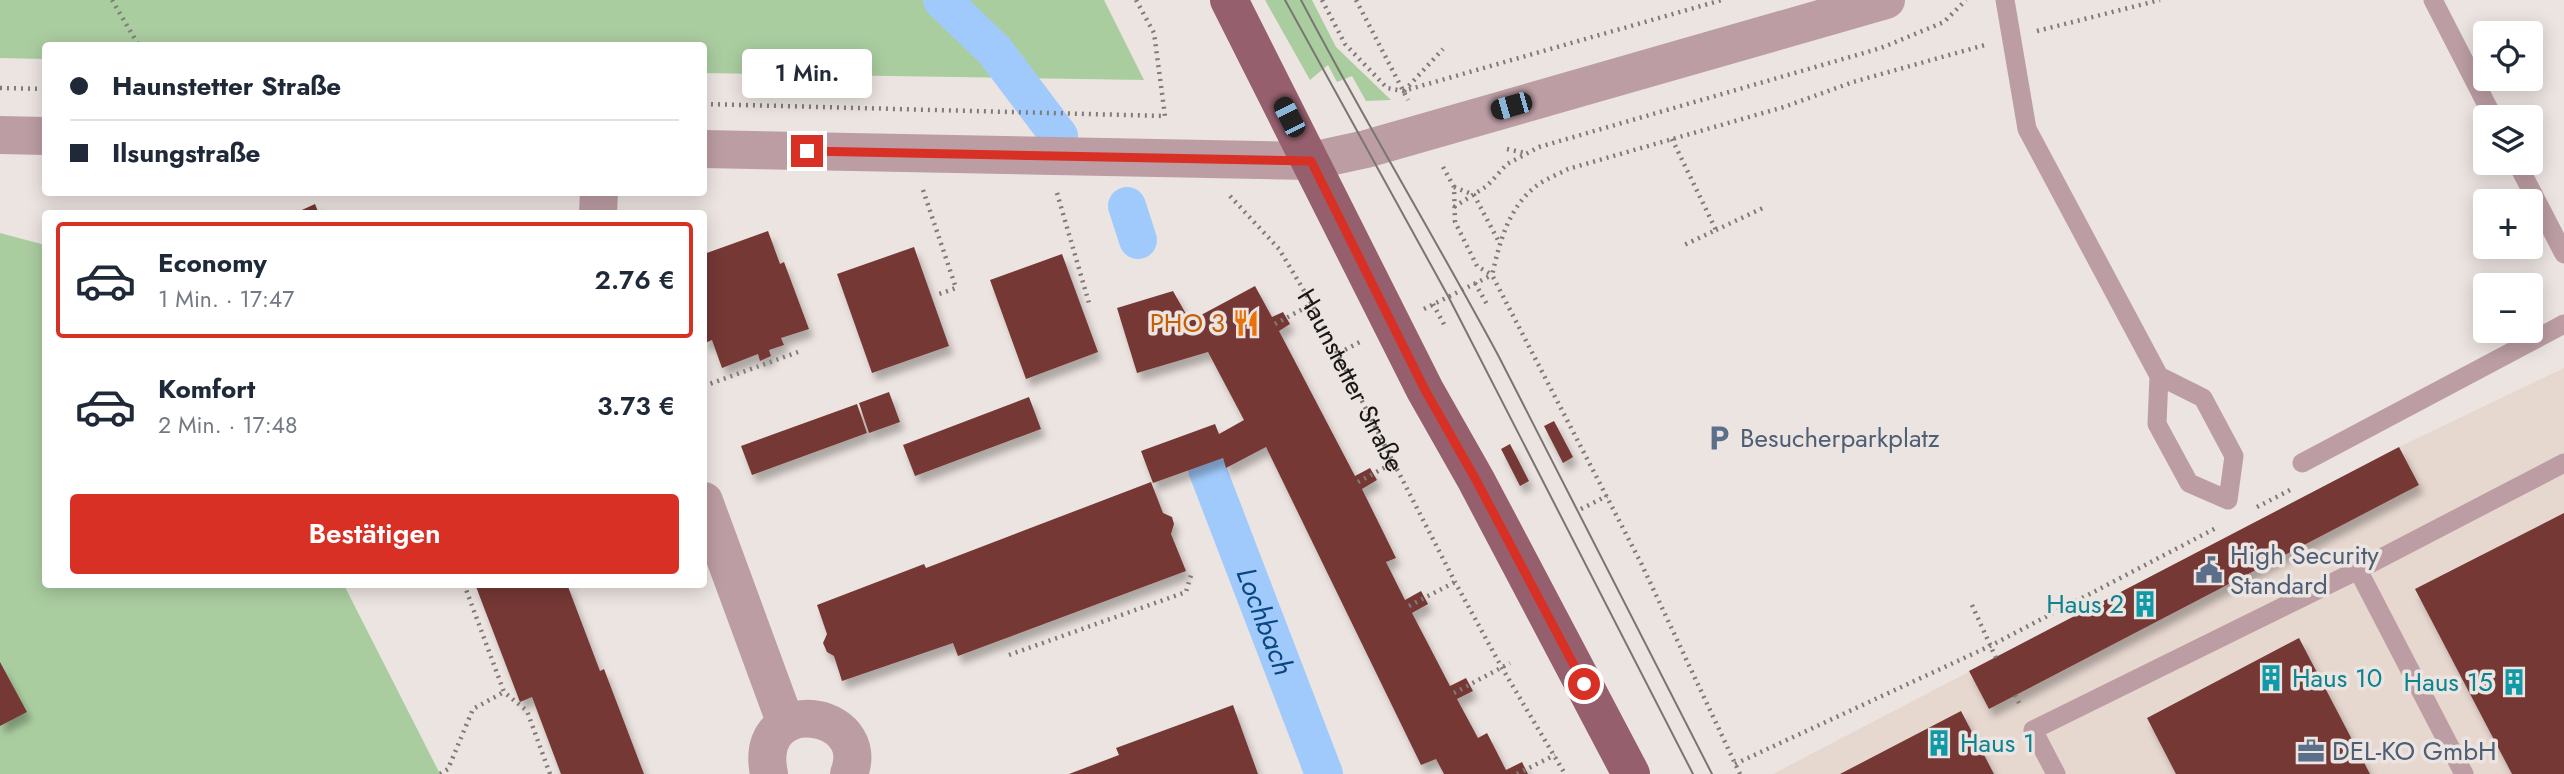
<!DOCTYPE html>
<html lang="de">
<meta charset="utf-8">
<style>
:root{--surface:#fff;--page:#f6f6f7;--text:#1f2937;--muted:#747a83;--line:#e0e1e3;--accent:#d93025}
body{margin:0;font-family:Jost,sans-serif;background:var(--page);color:var(--text);height:100vh;display:flex;flex-direction:column;font-size:26px;white-space:nowrap}
*{box-sizing:border-box;margin:0}
p{font-size:23px;color:var(--muted)}
.icon{flex:none;width:38px;height:38px;fill:none;stroke:currentColor;stroke-width:2;stroke-linecap:round;stroke-linejoin:round}
.map{position:relative;flex:1;overflow:hidden}
.details{position:absolute;left:42px;top:210px;width:665px;height:378px;display:flex;flex-direction:column;background:var(--surface);border-radius:7px;box-shadow:0 4px 18px #0003}
.details>*{flex:none}
.top-card{position:absolute;left:42px;top:42px;width:665px;height:154px;border-radius:7px;box-shadow:0 4px 18px #0003;display:grid;align-content:center;height:154px;padding:0 28px;background:var(--surface)}
.fabs{position:absolute;left:2473px;top:21px;display:grid;gap:14px}
.fabs a{display:grid;place-items:center;width:70px;height:70px;border-radius:7px;background:var(--surface);box-shadow:0 4px 18px #0003;font-size:35px}
.end{position:absolute;width:32px;height:32px;margin:-16px;border:9px solid #d93025;background:#fff;box-shadow:0 0 0 4px #fff}
.from{border-radius:50%}
.bubble{position:absolute;height:49px;border-radius:7px;background:var(--surface);box-shadow:0 4px 18px #0003;font-size:23px;font-weight:600;line-height:49px;text-align:center}
.car{position:absolute;width:21px;height:42px;margin:-21px -10px;border-radius:9px;box-shadow:0 0 5px 2px #0007;background:linear-gradient(#222 24%,#8ab4d8 0 40%,#222 0 76%,#8ab4d8 0 86%,#222 0)}
.top-card b{display:flex;align-items:center;gap:24px;height:66px;font-size:26px}
.top-card b+b{border-top:2px solid var(--line)}
.top-card i{width:18px;height:18px;background:var(--text)}
ul{padding:12px 0 0;list-style:none}
li{display:flex;align-items:center;gap:21px;height:116px;margin:0 14px 10px;padding:0 14px;border:4px solid transparent;border-radius:7px}
li div{flex:1}
li b{display:block;font-size:26px}
li em{font-style:normal;font-weight:600}
li.active{border-color:var(--accent)}
li>.icon{width:63px;height:63px;stroke-width:1.5}
.button{display:flex;gap:14px;margin-top:auto;padding:14px 28px}
.button a{flex:1;height:80px;border-radius:7px;background:var(--accent);color:#fff;font-size:28px;font-weight:600;line-height:80px;text-align:center}
.map>svg:first-child{display:block}
</style>
<div class="map">
<svg width="2564" height="774" viewBox="0 0 2564 774">
<defs>
<filter id="shadow"><feDropShadow dx="4.5" dy="8" stdDeviation="3.5" flood-color="#0004"/></filter>
</defs>
<rect width="100%" height="100%" fill="#ece4e0"/>
<path fill="#e6d7cf" d="M 2564,368 L 2564,774 L 1773,774 L 2399,447 Z"/>
<path fill="#aacda0" d="M 0,0 L 1104,0 L 1144,80 L 704,73 L 704,46 L 46,46 L 45,59 L 0,58 Z
M 1265,0 L 1312,0 L 1336,47 L 1391,100 L 1366,101 L 1352,76 L 1337,82 L 1328,65 L 1310,80 Z
M 0,233 L 45,245 L 46,584 L 344,585 L 440,774 L 0,774 Z"/>
<g fill="none" stroke-linecap="round" stroke-linejoin="round">
<g stroke="#a0cafc" stroke-width="38">
<path d="M 942,0 L 994,50 L 1059,136"/>
<path d="M 1127,206 L 1138,240"/>
<path id="s1" d="M 1207,469 L 1324,774"/>
</g>
</g>
<path fill="#753935" filter="url(#shadow)" d="M 315,204 L 319,214 L 293,214 Z
M 768,231 L 780,264 L 784,262 L 809,329 L 781,338 L 784,345 L 769,350 L 771,356 L 760,361 L 758,354 L 722,368 L 712,340 L 705,343 L 704,339 L 704,254 Z
M 914,247 L 949,346 L 872,373 L 837,274 Z
M 1062,254 L 1098,352 L 1026,379 L 990,280 Z
M 1255,286 L 1272,317 L 1283,312 L 1290,324 L 1279,331 L 1355,476 L 1370,468 L 1377,480 L 1362,489 L 1396,558 L 1386,562 L 1405,600 L 1421,591 L 1428,604 L 1412,613 L 1450,686 L 1466,678 L 1473,691 L 1457,699 L 1478,738 L 1487,733 L 1506,770 L 1522,762 L 1528,774 L 1444,774 L 1436,759 L 1421,765 L 1266,447 L 1226,468 L 1223,458 L 1153,483 L 1141,451 L 1215,424 L 1219,434 L 1244,420 L 1208,352 L 1137,373 L 1117,308 L 1173,291 L 1190,321 Z
M 889,392 L 900,422 L 869,433 L 859,403 Z
M 1029,397 L 1041,429 L 915,476 L 903,445 Z
M 857,404 L 867,433 L 752,475 L 741,446 Z
M 1554,421 L 1573,457 L 1563,463 L 1544,426 Z
M 1510,444 L 1529,481 L 1520,486 L 1501,449 Z
M 2399,447 L 2419,485 L 1989,709 L 1969,671 Z
M 1151,482 L 1163,513 L 1172,517 L 1174,524 L 1171,534 L 1186,571 L 958,656 L 953,643 L 842,681 L 834,656 L 827,652 L 823,643 L 827,634 L 817,605 L 924,564 L 926,568 Z
M 2564,513 L 2564,774 L 2512,774 L 2415,589 Z
M 475,584 L 567,584 L 600,671 L 604,669 L 644,774 L 561,774 L 532,697 L 520,702 Z
M 2299,638 L 2370,774 L 2176,774 L 2147,718 Z
M 0,662 L 27,712 L 0,726 Z
M 1233,705 L 1258,774 L 1069,774 L 1119,755 L 1116,748 Z
M 1961,711 L 1994,774 L 1840,774 Z"/>
<g fill="none" stroke-linecap="round" stroke-linejoin="round">
<g stroke="#807b78" stroke-width="4.5" stroke-dasharray="2 5" stroke-linecap="butt">
<path d="M 112,0 L 139,46"/>
<path d="M 1136,0 L 1154,33 L 1165,116 L 1167,119"/>
<path d="M 1322,0 L 1345,44 L 1387,88 L 1403,91 L 1722,0"/>
<path d="M 1356,0 L 1408,100"/>
<path d="M 2037,31 L 2160,0"/>
<path d="M 0,88 L 46,89"/>
<path d="M 1404,91 L 1443,49"/>
<path d="M 704,104 L 1165,116"/>
<path d="M 1672,139 L 1716,230 L 1684,245"/>
<path d="M 1507,149 L 1525,153"/>
<path d="M 1443,167 L 1454,187 L 1455,222 L 1477,266 L 1492,275"/>
<path d="M 1454,187 L 1474,195 L 1499,242"/>
<path d="M 923,190 L 956,288 L 939,294"/>
<path d="M 1057,193 L 1089,303 L 1085,304"/>
<path id="s2" d="M 1230,196 L 1279,249 L 1312,304 L 1455,582 L 1502,668 L 1565,774"/>
<path d="M 1454,207 L 1487,186 L 1507,164 L 1539,147 L 1881,48 L 1944,22 L 1966,0"/>
<path d="M 1716,230 L 1765,207"/>
<path d="M 1475,283 L 1488,306"/>
<path d="M 1433,304 L 1446,328"/>
<path d="M 1424,309 L 1492,275"/>
<path d="M 1275,324 L 1312,304"/>
<path d="M 1339,353 L 1360,342"/>
<path d="M 704,386 L 798,352"/>
<path d="M 1358,482 L 1395,462"/>
<path d="M 2257,507 L 2292,489"/>
<path d="M 1581,509 L 1607,496"/>
<path d="M 464,584 L 504,692 L 527,711 L 550,774"/>
<path d="M 1972,605 L 1996,658"/>
<path d="M 1409,606 L 1455,582"/>
<path d="M 1009,655 L 1186,592 L 1191,575"/>
<path d="M 1454,693 L 1510,663"/>
<path d="M 2015,695 L 2021,707"/>
<path d="M 1735,764 L 1990,646 L 2218,527"/>
<path d="M 440,774 L 448,769 L 473,709 L 504,692"/>
<path d="M 1517,774 L 1555,755"/>
<path d="M 1740,774 L 1641,563 L 1492,275 C 1500,241 1509,205 1539,184 C 1548,178 1559,174 1568,169 L 1784,107 L 1853,82 L 1985,45"/>
</g>
<path stroke="#bc9da4" stroke-width="19" d="M 2005,0 L 2027,129 L 2159,376
M 2433,0 L 2493,117
M 2517,163 L 2564,254
M 2159,376 L 2203,398 L 2234,456 L 2228,500 L 2189,483 L 2157,424 Z
M 2302,463 L 2564,324
M 2358,570 L 2464,774
M 2056,774 L 2033,730 L 2358,570 L 2564,463"/>
<path stroke="#bc9da4" stroke-width="38" d="M 0,135 L 46,136
M 704,149 L 1311,161
M 598,214 L 599,192
M 704,501 L 786,724
M 769,774 C 752,691 874,710 849,774"/>
<path stroke="#bc9da4" stroke-width="38" d="M 1311,161 L 1366,149 L 1886,0"/>
<path stroke="#955f6d" stroke-width="38" d="M 1229,0 L 1425,390 L 1476,480 L 1631,774"/>
<path stroke="#7a7572" stroke-width="2" d="M 1285,0 L 1448,296 L 1693,774
M 1301,0 C 1364,120 1434,236 1498,355 L 1712,774"/>
</g>
<g fill="none" stroke-linecap="round" stroke-linejoin="round">
<path stroke="#d93025" stroke-width="9" d="M 807,151 L 1311,161 L 1425,390 L 1476,480 L 1584,684"/>
</g>
<defs>
<symbol id="restaurant-bare" viewBox="-9 -9 18 18"><path d="M-5-6h1v4h1v-4h1v4h1v-4h1v5L-1.5 .5V6h-2V.5L-5-1ZM5-6V6H3V1.5H1.5Q1.5-4 5-6Z" fill="#e8710a" stroke="#ece4e0" stroke-width="2.5" paint-order="stroke"/></symbol>
<symbol id="parking-bare" viewBox="-9 -9 18 18"><path d="M-3.5-5.5H1a3.5 3.5 0 0 1 0 7H-1V5.5H-3.5ZM-1-3.4V-.6H.8a1.4 1.4 0 0 0 0-2.8Z" fill="#5c6f8a" stroke="#ece4e0" stroke-width="2.5" paint-order="stroke"/></symbol>
<symbol id="civic-bare" viewBox="-9 -9 18 18"><path d="M-.6-6.5H3V-4.5H.6V-3L4-1V1h2V6H-6V1h2V-1L-.6-3ZM-1.2 2.5V6h2.4V2.5Z" fill="#5c6f8a" stroke="#ece4e0" stroke-width="2.5" paint-order="stroke"/></symbol>
<symbol id="building-bare" viewBox="-9 -9 18 18"><path d="M-4-6H4V6H1V3H-1V6H-4ZM-2.5-4.3h1.7v1.8h-1.7ZM.8-4.3h1.7v1.8H.8ZM-2.5-1h1.7V.8h-1.7ZM.8-1h1.7V.8H.8Z" fill="#0f9aa8" stroke="#ece4e0" stroke-width="2.5" paint-order="stroke"/></symbol>
<symbol id="office-bare" viewBox="-9 -9 18 18"><path d="M-6-3h4V-5.5h4V-3h4V5H-6ZM-1-4.5V-3h2v-1.5ZM-6 0V1H6V0Z" fill="#5c6f8a" stroke="#ece4e0" stroke-width="2.5" paint-order="stroke"/></symbol>
</defs>
<g fill-rule="evenodd">
<use href="#restaurant-bare" x="1227" y="304" width="38" height="38"/>
<use href="#parking-bare" x="1700" y="419" width="38" height="38"/>
<use href="#civic-bare" x="2190" y="551" width="38" height="38"/>
<use href="#building-bare" x="2126" y="585" width="38" height="38"/>
<use href="#building-bare" x="2252" y="659" width="38" height="38"/>
<use href="#building-bare" x="2495" y="663" width="38" height="38"/>
<use href="#building-bare" x="1920" y="724" width="38" height="38"/>
<use href="#office-bare" x="2292" y="732" width="38" height="38"/>
</g>
<g text-anchor="middle" stroke-width="7" stroke-linejoin="round" paint-order="stroke">
<g font-size="26" fill="#c56008" stroke="#ece4e0" text-anchor="end">
<text x="1225" y="332">PHO 3</text>
</g>
<g font-size="26" fill="#181514" stroke="#ece4e0">
<text dy="9" stroke="none"><textPath href="#s2" startOffset="222">Haunstetter Straße</textPath></text>
</g>
<g font-size="26" fill="#4e5e75" stroke="#ece4e0" text-anchor="start">
<text x="1740" y="447">Besucherparkplatz</text>
<text x="2230" y="564">High Security<tspan x="2230" dy="30">Standard</tspan></text>
<text x="2332" y="760">DEL-KO GmbH</text>
</g>
<g font-size="26" fill="#0d838f" stroke="#ece4e0" text-anchor="end">
<text x="2124" y="613">Haus 2</text>
<text x="2292" y="687" text-anchor="start">Haus 10</text>
<text x="2493" y="691">Haus 15</text>
<text x="1960" y="752" text-anchor="start">Haus 1</text>
</g>
<g font-size="28" font-style="italic" fill="#094680" stroke="#ece4e0">
<text dy="10" stroke="none"><textPath href="#s1" startOffset="163">Lochbach</textPath></text>
</g>
</g>
</svg>
<div class="fabs">
<a><svg class="icon" aria-label="locate" viewBox="0 0 24 24"><circle cx="12" cy="12" r="6"/><path d="M12 2v4M12 18v4M2 12h4M18 12h4"/></svg></a>
<a><svg class="icon" aria-label="layers" viewBox="0 0 24 24"><path d="M12 4l9 5-9 5-9-5zM3 14l9 5 9-5"/></svg></a>
<a>+</a>
<a>−</a>
</div>
<i class="end from" style="left:1584px;top:684px"></i>
<i class="end" style="left:807px;top:151px"></i>
<div class="bubble" style="left:742px;top:49px;width:130px">1 Min.</div>
<i class="car" style="left:1511px;top:106px;rotate:254deg"></i>
<i class="car" style="left:1289px;top:117px;rotate:333deg"></i>
<div class="top-card">
<b><i class="from"></i>Haunstetter Straße</b>
<b><i></i>Ilsungstraße</b>
</div>
<section class="details">
<ul>
<li class="active"><svg class="icon" aria-label="car" viewBox="0 0 24 24"><path d="M5 17H2v-5l4-1 3-4h7l3 4 3 1v5h-3M9 17h6M6 11h13"/><circle cx="7" cy="17" r="2"/><circle cx="17" cy="17" r="2"/></svg><div><b>Economy</b><p>1 Min. · 17:47</p></div><em>2.76 €</em></li>
<li><svg class="icon" aria-label="car" viewBox="0 0 24 24"><path d="M5 17H2v-5l4-1 3-4h7l3 4 3 1v5h-3M9 17h6M6 11h13"/><circle cx="7" cy="17" r="2"/><circle cx="17" cy="17" r="2"/></svg><div><b>Komfort</b><p>2 Min. · 17:48</p></div><em>3.73 €</em></li>
</ul>
<div class="button"><a>Bestätigen</a></div>
</section>
</div>
